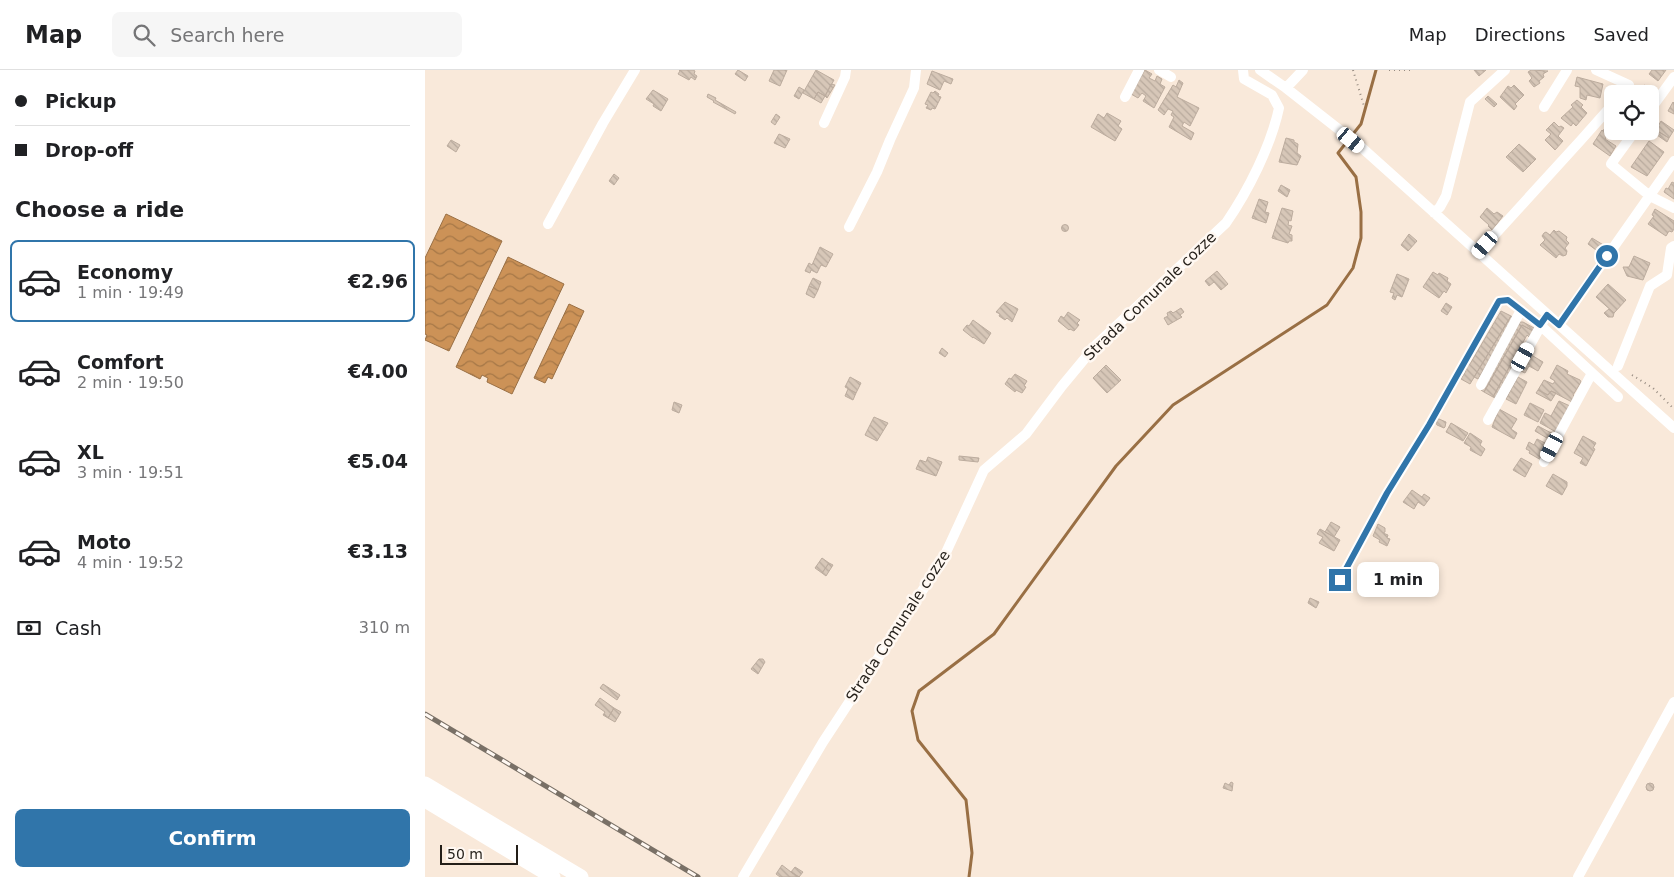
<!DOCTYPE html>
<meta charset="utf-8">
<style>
:root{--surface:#fff;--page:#f6f6f6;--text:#202124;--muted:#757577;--line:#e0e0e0;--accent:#3075aa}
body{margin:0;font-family:"DejaVu Sans",sans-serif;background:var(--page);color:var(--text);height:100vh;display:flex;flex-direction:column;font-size:19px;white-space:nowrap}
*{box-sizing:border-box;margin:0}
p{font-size:16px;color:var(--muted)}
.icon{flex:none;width:28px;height:28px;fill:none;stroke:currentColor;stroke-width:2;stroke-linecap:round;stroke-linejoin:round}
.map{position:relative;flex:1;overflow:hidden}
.details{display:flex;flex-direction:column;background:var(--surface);width:425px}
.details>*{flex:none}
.guide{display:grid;align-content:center;height:110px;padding:0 15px;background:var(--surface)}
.buttons{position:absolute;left:1179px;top:15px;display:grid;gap:10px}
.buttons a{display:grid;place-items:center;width:55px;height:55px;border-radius:8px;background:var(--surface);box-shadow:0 2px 8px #0003;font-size:25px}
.scale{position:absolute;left:15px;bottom:12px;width:78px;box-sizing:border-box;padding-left:5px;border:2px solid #231e18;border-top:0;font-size:14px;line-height:18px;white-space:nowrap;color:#231e18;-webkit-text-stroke:4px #fff8f2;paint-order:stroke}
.end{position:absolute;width:22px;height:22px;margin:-11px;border:6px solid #3075aa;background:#fff;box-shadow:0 0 0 2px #fff}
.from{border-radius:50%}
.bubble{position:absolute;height:35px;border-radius:8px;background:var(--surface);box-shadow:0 2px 8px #0003;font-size:16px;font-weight:700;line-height:35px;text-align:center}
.car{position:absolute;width:15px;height:30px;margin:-15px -8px;border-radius:6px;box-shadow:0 0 4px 1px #0007;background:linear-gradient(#fff 24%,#345 0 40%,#fff 0 76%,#345 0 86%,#fff 0)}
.guide b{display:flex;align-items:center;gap:18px;height:48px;font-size:19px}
.guide b+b{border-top:1px solid var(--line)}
.guide i{width:12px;height:12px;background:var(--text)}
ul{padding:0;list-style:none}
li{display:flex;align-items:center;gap:15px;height:82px;margin:0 10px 8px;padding:0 5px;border:2px solid transparent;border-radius:8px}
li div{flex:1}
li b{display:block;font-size:19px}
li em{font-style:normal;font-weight:700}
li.current{border-color:var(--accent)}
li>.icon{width:45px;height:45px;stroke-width:1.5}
h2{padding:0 15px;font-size:22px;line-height:60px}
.pay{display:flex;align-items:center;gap:12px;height:55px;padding:0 15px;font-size:19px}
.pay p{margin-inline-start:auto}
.button{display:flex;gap:10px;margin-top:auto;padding:10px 15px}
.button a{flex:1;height:58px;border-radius:8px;background:var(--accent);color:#fff;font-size:20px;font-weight:700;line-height:58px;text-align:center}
header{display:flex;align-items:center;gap:30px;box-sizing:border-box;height:70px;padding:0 25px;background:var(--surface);border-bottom:1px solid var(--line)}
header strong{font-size:24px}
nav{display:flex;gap:28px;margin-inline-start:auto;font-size:18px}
.search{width:350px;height:45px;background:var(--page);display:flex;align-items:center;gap:12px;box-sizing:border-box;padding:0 18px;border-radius:8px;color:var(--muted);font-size:19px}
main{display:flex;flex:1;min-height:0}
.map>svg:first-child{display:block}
</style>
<header>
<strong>Map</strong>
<div class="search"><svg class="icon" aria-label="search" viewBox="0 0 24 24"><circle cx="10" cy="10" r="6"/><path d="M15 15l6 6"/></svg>Search here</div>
<nav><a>Map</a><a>Directions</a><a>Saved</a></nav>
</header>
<main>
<section class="details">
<div class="guide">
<b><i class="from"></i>Pickup</b>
<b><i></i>Drop-off</b>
</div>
<h2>Choose a ride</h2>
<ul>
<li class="current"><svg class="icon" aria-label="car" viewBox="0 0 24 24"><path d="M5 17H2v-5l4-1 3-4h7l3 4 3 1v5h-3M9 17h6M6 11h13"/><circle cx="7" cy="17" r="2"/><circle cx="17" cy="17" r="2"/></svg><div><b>Economy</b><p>1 min · 19:49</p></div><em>€2.96</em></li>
<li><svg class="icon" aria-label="car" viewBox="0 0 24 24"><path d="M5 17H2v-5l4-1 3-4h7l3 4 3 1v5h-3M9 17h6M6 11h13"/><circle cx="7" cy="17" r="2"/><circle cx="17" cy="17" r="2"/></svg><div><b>Comfort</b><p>2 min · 19:50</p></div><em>€4.00</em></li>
<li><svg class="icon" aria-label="car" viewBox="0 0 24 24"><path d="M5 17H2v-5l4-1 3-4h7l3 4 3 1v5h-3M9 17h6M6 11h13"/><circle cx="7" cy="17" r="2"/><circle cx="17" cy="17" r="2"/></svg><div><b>XL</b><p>3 min · 19:51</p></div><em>€5.04</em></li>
<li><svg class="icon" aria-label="car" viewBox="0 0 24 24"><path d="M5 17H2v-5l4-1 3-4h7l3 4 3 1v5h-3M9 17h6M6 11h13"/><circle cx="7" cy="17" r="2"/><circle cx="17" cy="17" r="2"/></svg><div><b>Moto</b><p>4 min · 19:52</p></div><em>€3.13</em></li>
</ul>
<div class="pay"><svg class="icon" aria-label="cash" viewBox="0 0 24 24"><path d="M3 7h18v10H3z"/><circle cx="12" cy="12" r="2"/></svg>Cash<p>310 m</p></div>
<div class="button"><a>Confirm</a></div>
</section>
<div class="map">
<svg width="1249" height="807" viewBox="0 0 1249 807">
<defs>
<pattern id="water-waves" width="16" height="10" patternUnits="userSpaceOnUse" patternTransform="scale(1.25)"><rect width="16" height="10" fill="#cc9257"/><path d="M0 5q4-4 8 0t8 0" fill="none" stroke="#a57747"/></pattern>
<pattern id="building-back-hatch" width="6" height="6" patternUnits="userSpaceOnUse" patternTransform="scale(1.25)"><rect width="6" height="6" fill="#d7c7b8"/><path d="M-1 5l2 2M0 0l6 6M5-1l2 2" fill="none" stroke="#b8aa9d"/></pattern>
</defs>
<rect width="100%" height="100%" fill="#f9e9da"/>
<path fill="url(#water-waves)" stroke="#996f44" d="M 21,144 L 77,171 L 24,281 L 0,270 L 2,265 L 0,264 L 0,188 Z
M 83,187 L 139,214 L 87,324 L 62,312 L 63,308 L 57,305 L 55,309 L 31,297 Z
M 144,234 L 159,241 L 127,309 L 123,307 L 120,313 L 109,308 Z"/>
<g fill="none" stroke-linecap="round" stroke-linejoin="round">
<path stroke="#996f44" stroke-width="3" d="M 544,807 L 547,783 L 541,730 L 493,670 L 487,641 L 494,621 L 569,564 L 691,396 L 748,335 L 902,235 L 928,198 L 936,168 L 936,142 L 931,107 L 913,83 L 936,54 L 951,0"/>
</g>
<path fill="url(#building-back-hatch)" stroke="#bcac9e" d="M 254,0 L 268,0 L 270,1 L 269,4 L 272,6 L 270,10 L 266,7 L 264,10 L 253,4 L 255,1 Z
M 313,0 L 323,6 L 320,11 L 310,4 Z
M 349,0 L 362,0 L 355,16 L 344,11 Z
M 391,0 L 409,10 L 400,26 L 393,22 L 389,29 L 378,23 Z
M 720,0 L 727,4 L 724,8 L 730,11 L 732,6 L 737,9 L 735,14 L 740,17 L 729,38 L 718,31 L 721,26 L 717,23 L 713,28 L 706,24 Z
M 1049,0 L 1061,0 L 1054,6 Z
M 1106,0 L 1123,1 L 1118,4 L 1119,7 L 1114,11 L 1115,13 L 1109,17 L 1104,11 L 1107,8 L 1103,2 Z
M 1227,0 L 1241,0 L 1233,11 L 1224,4 Z
M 507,1 L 528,9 L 526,14 L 519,11 L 515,20 L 502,14 Z
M 1152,7 L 1178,14 L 1175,28 L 1162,25 L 1161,30 L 1155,28 L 1155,17 L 1150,16 Z
M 754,10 L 758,13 L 752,27 L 774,38 L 765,56 L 759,52 L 757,56 L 769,63 L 766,70 L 744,57 L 749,47 L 746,45 L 748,41 L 743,39 L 739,45 L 733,40 L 748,15 L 751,17 Z
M 406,14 L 410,15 L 402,28 L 400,26 L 396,33 L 389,29 L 393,22 L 400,26 Z
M 1089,15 L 1099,25 L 1090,34 L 1092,36 L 1089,40 L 1075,27 L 1083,16 L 1086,18 Z
M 1219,15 L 1229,21 L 1225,28 L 1225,24 L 1211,24 Z
M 374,17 L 379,20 L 374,29 L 369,26 Z
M 228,20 L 243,29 L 236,41 L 228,36 L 229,34 L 221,29 Z
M 510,21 L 514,24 L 513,26 L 516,27 L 510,39 L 507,38 L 506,40 L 501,38 L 503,35 L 500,34 L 506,22 L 508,23 Z
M 283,24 L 291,28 L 290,30 L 311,42 L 310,44 L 288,32 L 289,31 L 282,27 Z
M 1063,26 L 1072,34 L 1069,37 L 1060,29 Z
M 1152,30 L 1158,35 L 1156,37 L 1162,43 L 1151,56 L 1148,53 L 1146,56 L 1136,48 L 1148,37 L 1146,35 Z
M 1248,32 L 1249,33 L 1249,44 L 1243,41 Z
M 682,43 L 696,51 L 693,56 L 697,59 L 690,71 L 666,57 L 673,44 L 679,48 Z
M 351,44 L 355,47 L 350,55 L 346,52 Z
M 1188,46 L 1188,59 L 1181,55 Z
M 1236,51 L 1249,60 L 1244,68 L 1231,60 Z
M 1129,52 L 1134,57 L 1136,56 L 1139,58 L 1133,66 L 1138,71 L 1130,80 L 1120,70 L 1126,64 L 1121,60 Z
M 1181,56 L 1191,63 L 1189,67 L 1184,64 L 1180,69 L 1191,76 L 1185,86 L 1168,74 L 1177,60 L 1178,61 Z
M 1234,62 L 1244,68 L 1242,72 L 1232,65 Z
M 354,64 L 365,69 L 360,78 L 349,73 Z
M 861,68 L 869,70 L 869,72 L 873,74 L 872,83 L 876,86 L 872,95 L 854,92 Z
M 26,70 L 35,75 L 31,82 L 22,76 Z
M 1224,71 L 1239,82 L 1222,106 L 1206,97 Z
M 1094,74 L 1111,89 L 1098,102 L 1081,87 Z
M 189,104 L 194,108 L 189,115 L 184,111 Z
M 1247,112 L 1249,113 L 1249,129 L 1239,122 L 1241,118 L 1243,119 Z
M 856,115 L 865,120 L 862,127 L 853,121 Z
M 834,129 L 843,132 L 840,142 L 844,143 L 841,153 L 827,148 Z
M 857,138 L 868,141 L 866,151 L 864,150 L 863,155 L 867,156 L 864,164 L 867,165 L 867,171 L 864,171 L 863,173 L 847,168 Z
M 1062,138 L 1069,144 L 1072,142 L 1078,146 L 1067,160 L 1063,156 L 1064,155 L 1055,147 Z
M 1230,139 L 1249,151 L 1249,159 L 1247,162 L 1244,161 L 1241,166 L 1223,154 L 1229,146 L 1227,145 Z
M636.5 158a3.5 3.5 0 1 1 7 0a3.5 3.5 0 1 1-7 0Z
M 1129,160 L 1131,162 L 1134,161 L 1142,167 L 1141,170 L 1144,173 L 1140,178 L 1142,181 L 1141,185 L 1138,186 L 1134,184 L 1131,188 L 1115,175 L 1120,170 L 1117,166 L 1119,163 L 1121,162 L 1125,165 Z
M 984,164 L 992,171 L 983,181 L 976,175 Z
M 1167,168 L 1180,176 L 1175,183 L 1163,174 Z
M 395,177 L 408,184 L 401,197 L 396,195 L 392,203 L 386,200 L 385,203 L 380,201 L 384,193 L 387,195 Z
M 1209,186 L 1225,193 L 1218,210 L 1202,206 L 1198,197 L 1204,197 Z
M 792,201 L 803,214 L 796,220 L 789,212 L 784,216 L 780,211 Z
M 1008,202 L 1013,205 L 1014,203 L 1023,208 L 1022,211 L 1026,214 L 1021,223 L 1019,221 L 1014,228 L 998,217 Z
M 972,204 L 984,209 L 977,227 L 972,225 L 970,230 L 967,228 L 969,223 L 965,222 Z
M 388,208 L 396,212 L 393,220 L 384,216 Z
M 1183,214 L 1201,230 L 1189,243 L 1171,227 Z
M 384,216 L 393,220 L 389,228 L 381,224 Z
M 580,232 L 593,239 L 587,252 L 582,248 L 580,250 L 574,246 L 575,244 L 571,242 Z
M 1021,233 L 1027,237 L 1022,245 L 1016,241 Z
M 756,238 L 759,242 L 755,245 L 757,247 L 743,255 L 739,248 L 743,246 L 742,243 L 746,241 L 748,243 Z
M 1184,239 L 1189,243 L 1188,247 L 1183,247 L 1179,243 Z
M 1076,241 L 1086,246 L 1045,314 L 1036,309 L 1041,301 L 1039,300 L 1043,294 L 1045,294 Z
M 643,242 L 655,250 L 652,253 L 654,255 L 649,261 L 645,259 L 644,260 L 633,251 L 636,246 L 639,248 Z
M 1086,246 L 1089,248 L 1053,309 L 1049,307 Z
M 548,250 L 566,263 L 559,274 L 548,267 L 548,268 L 538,260 L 542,255 L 544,256 Z
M 1095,252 L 1098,252 L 1109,258 L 1108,261 L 1097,255 L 1059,322 L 1056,320 Z
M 1097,255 L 1108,261 L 1104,267 L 1102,265 L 1092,283 L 1095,284 L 1091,291 L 1088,290 L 1068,327 L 1059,322 Z
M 517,278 L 523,283 L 520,287 L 514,283 Z
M 1103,283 L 1118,292 L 1113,301 L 1104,296 L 1100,303 L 1094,300 Z
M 1088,290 L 1091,291 L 1070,328 L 1068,327 Z
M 681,295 L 696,310 L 682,323 L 668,308 Z
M 1132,295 L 1143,301 L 1142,304 L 1155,310 L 1156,312 L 1148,325 L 1150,327 L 1147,332 L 1126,321 L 1123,325 L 1113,320 L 1119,310 L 1128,314 L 1130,311 L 1125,308 Z
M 590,304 L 602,311 L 599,316 L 601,317 L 597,323 L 591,320 L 590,322 L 580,314 L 584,308 L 586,309 Z
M 425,307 L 436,313 L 431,323 L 420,317 Z
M 1093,307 L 1102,312 L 1091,334 L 1081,329 Z
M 423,319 L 431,323 L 428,330 L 420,326 Z
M 1113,320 L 1123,325 L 1126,321 L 1131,323 L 1126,331 L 1111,323 Z
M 1134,331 L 1145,336 L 1131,362 L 1115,353 L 1120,343 L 1126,346 Z
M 249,332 L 257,335 L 254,343 L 247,340 Z
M 1105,333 L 1119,340 L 1113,352 L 1099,345 Z
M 1074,339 L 1092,349 L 1086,359 L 1092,363 L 1089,369 L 1067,357 Z
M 449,347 L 463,353 L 452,371 L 440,365 Z
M 1012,349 L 1014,349 L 1021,352 L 1020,357 L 1019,358 L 1012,355 L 1011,353 Z
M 1026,353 L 1043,363 L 1038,371 L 1021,362 Z
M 1113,356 L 1130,365 L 1127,371 L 1110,361 Z
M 1045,363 L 1057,371 L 1055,375 L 1060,379 L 1056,386 L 1045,380 L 1046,377 L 1039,373 Z
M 1158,366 L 1171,373 L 1168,378 L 1170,379 L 1161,396 L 1155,393 L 1158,388 L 1149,383 Z
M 1112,369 L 1124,375 L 1116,390 L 1104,383 L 1105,381 L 1101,379 L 1104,372 L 1109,375 Z
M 534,386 L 554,388 L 553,392 L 534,390 Z
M 503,387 L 517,392 L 511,406 L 491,399 L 495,390 L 501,392 Z
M 1096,388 L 1107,394 L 1100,407 L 1088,400 Z
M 1128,404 L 1142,412 L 1142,416 L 1137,425 L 1121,416 Z
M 987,420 L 997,427 L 999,424 L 1005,428 L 999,436 L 993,432 L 989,439 L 978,432 Z
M 906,452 L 915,457 L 909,467 L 900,462 Z
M 953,454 L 960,458 L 960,462 L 958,463 L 963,465 L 962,468 L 965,469 L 962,476 L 954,472 L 955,470 L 948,466 Z
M 895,459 L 915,470 L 909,481 L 894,473 L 898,467 L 892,464 Z
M 397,488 L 404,493 L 397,503 L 390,498 Z
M 404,493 L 408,495 L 401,506 L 397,503 Z
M 885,528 L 894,532 L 891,538 L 883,533 Z
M 334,589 L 338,589 L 340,592 L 333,604 L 326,599 Z
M 178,614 L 195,625 L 192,630 L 175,618 Z
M 175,628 L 189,638 L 183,648 L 178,645 L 180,642 L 170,635 Z
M 189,638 L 196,642 L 190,652 L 183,648 Z
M 806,712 L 808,713 L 807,721 L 798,718 L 800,713 L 804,715 Z
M1221 717a4 4 0 1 1 8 0a4 4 0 1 1-8 0Z
M 357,795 L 366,802 L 374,807 L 355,807 L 351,804 Z
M 370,797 L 378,802 L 374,807 L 366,802 Z"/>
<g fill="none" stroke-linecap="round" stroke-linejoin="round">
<path stroke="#968b80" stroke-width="2" stroke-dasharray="1 4" stroke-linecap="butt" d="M 928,0 L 939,36
M 964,0 L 986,0
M 1207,305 L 1228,318 L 1249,339"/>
<path stroke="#fff" stroke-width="10" d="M 734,0 L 746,7
M 835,0 L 861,18 L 935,76 L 1249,358
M 1171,0 L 1204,15 L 1196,24
M 861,18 L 878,0
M 700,27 L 714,0
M 1119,37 L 1142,0
M 1225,40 L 1249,7
M 399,53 L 420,7 L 421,0
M 1210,61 L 1186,94 L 1225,126 L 1249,138
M 1009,143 L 1015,137 L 1021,126 L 1045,32 L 1080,0
M 123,154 L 178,53 L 210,0
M 424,157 L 452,102 L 465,70 L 489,18 L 491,0
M 1053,183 L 1156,70 L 1188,34
M 1134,255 L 1249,91
M 1193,296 L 1225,216 L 1242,205 L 1246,178 L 1249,176
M 1056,315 L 1096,240
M 1063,350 L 1119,250
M 1119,392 L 1167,303
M 915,510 L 962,423 L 1004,355 L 1074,231 L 1083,230 L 1115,255 L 1193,327
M 318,807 L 398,672 L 518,489 L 559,400 L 601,364 L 637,316 L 671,275 L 801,153 C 823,121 846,76 854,38 L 847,25 L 819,9 L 818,0
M 1153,807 L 1249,632"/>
<path stroke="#fff" stroke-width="15" d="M 0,714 L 156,807
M 0,730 L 128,807"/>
<defs>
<path id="rail" d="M 0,644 L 273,807"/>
</defs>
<use href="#rail" stroke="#797066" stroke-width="5"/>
<use href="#rail" stroke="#fff8f2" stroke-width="3" stroke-dasharray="9" stroke-linecap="butt"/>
</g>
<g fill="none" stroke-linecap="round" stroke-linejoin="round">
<path stroke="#3075aa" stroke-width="6" d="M 915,510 L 962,423 L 1004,355 L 1074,231 L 1083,230 L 1115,255 L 1122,245 L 1134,255 L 1182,186"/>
</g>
<g text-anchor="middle" stroke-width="5" stroke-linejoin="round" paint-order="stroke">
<g font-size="15" fill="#231e18" stroke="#fff8f2">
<text transform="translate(725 226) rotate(-44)" y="5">Strada Comunale cozze</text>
<text transform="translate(473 556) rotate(-57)" y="5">Strada Comunale cozze</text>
</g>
</g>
</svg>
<div class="buttons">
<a><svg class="icon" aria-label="locate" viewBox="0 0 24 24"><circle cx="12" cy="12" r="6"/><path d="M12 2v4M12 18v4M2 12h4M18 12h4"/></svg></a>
</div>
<div class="scale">50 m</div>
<i class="end from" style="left:1182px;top:186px"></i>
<i class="end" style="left:915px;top:510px"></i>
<div class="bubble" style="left:932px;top:492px;width:82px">1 min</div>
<i class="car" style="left:926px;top:70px;rotate:130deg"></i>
<i class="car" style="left:1060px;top:175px;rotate:221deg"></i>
<i class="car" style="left:1098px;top:287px;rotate:29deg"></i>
<i class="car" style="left:1127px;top:377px;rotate:208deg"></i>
</div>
</main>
